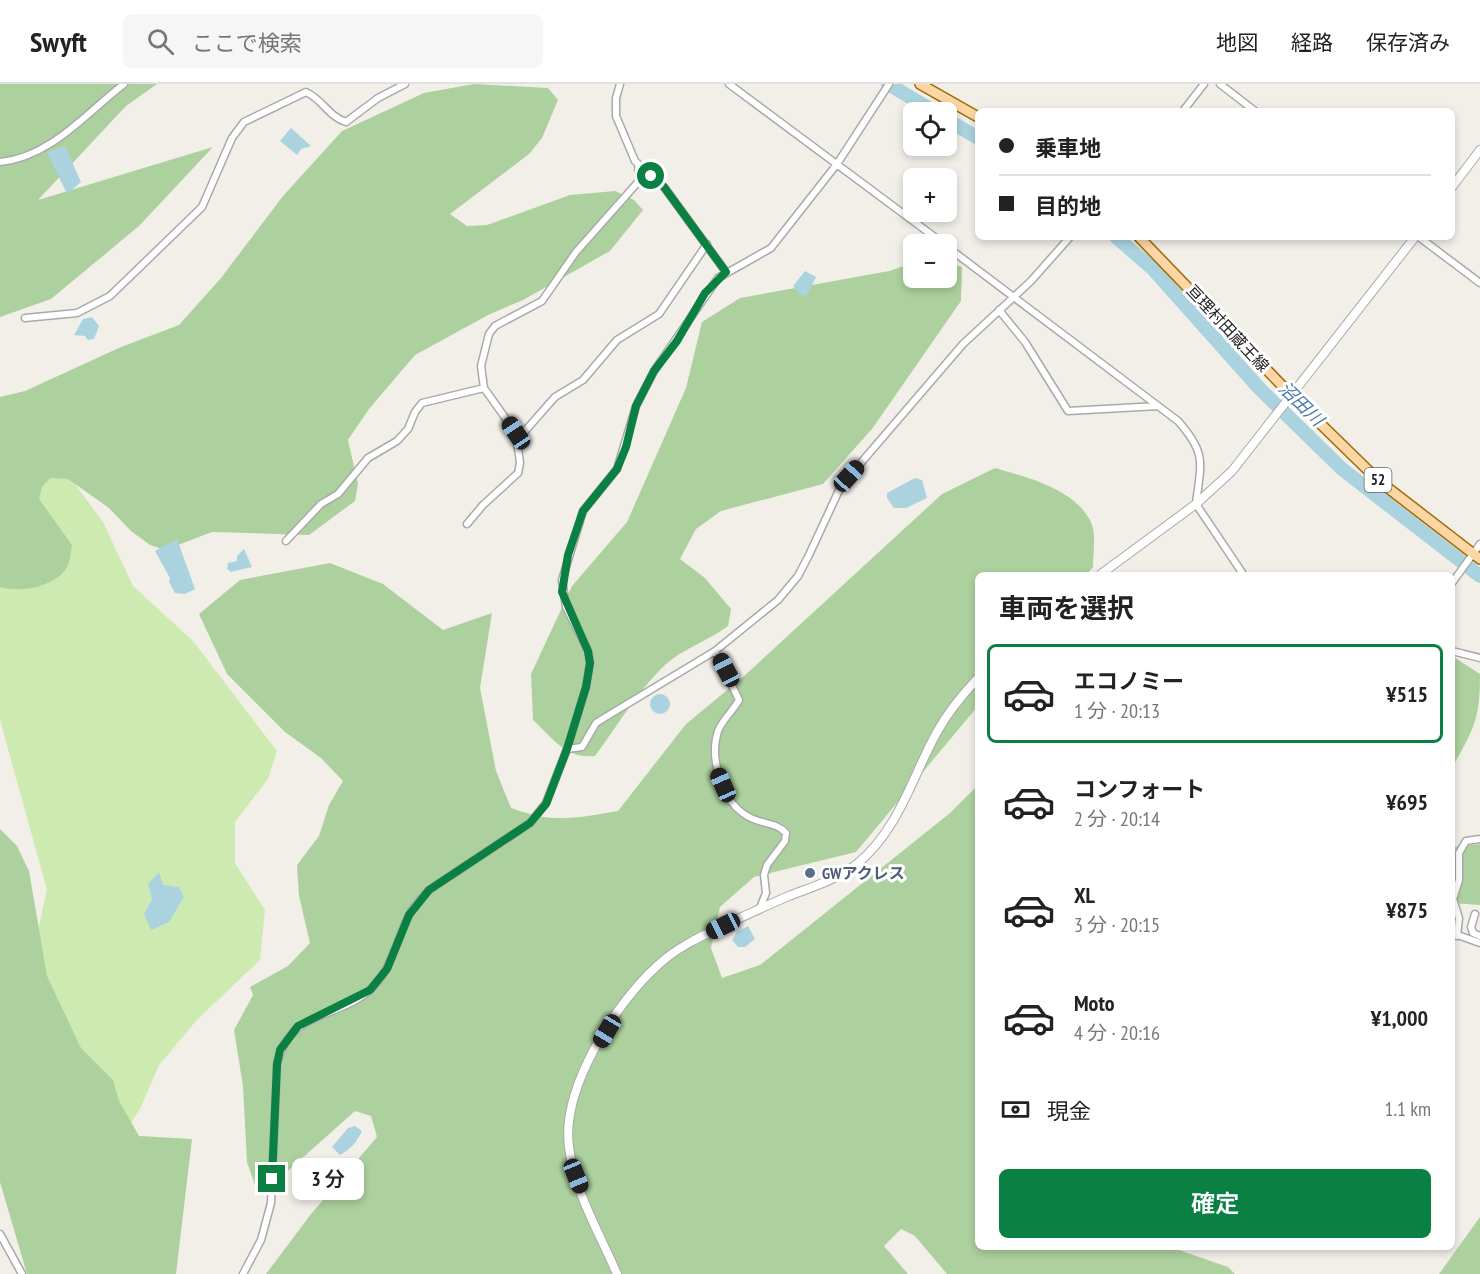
<!DOCTYPE html>
<html lang="ja">
<meta charset="utf-8">
<style>
:root{--surface:#fff;--page:#f6f6f6;--text:#222;--muted:#767676;--line:#e0e0e0;--accent:#0b8043}
body{margin:0;font-family:"PT Sans Narrow","Noto Sans JP",sans-serif;background:var(--page);color:var(--text);height:100vh;display:flex;flex-direction:column;font-size:22px;white-space:nowrap}
*{box-sizing:border-box;margin:0}
p{font-size:20px;color:var(--muted)}
.icon{flex:none;width:33px;height:33px;fill:none;stroke:currentColor;stroke-width:2;stroke-linecap:round;stroke-linejoin:round}
.map{position:relative;flex:1;overflow:hidden}
.sheet{position:absolute;left:975px;top:488px;width:480px;height:678px;display:flex;flex-direction:column;background:var(--surface);border-radius:9px;box-shadow:0 3px 9px #0003}
.sheet>*{flex:none}
.banner{position:absolute;left:975px;top:24px;width:480px;height:132px;border-radius:9px;box-shadow:0 3px 9px #0003;display:grid;align-content:center;height:132px;padding:0 24px;background:var(--surface)}
.buttons{position:absolute;left:903px;top:18px;display:grid;gap:12px}
.buttons a{display:grid;place-items:center;width:54px;height:54px;border-radius:9px;background:var(--surface);box-shadow:0 3px 9px #0003;font-size:30px}
.end{position:absolute;width:27px;height:27px;margin:-14px;border:8px solid #0b8043;background:#fff;box-shadow:0 0 0 3px #fff}
.from{border-radius:50%}
.bubble{position:absolute;height:42px;border-radius:9px;background:var(--surface);box-shadow:0 3px 9px #0003;font-size:20px;font-weight:600;line-height:42px;text-align:center}
.car{position:absolute;width:18px;height:36px;margin:-18px -9px;border-radius:8px;box-shadow:0 0 4px 2px #0007;background:linear-gradient(#222 24%,#8ab4d8 0 40%,#222 0 76%,#8ab4d8 0 86%,#222 0)}
.banner b{display:flex;align-items:center;gap:21px;height:57px;font-size:22px}
.banner b+b{border-top:2px solid var(--line)}
.banner i{width:15px;height:15px;background:var(--text)}
ul{padding:0;list-style:none}
li{display:flex;align-items:center;gap:18px;height:99px;margin:0 12px 9px;padding:0 12px;border:3px solid transparent;border-radius:9px}
li div{flex:1}
li b{display:block;font-size:22px}
li em{font-style:normal;font-weight:600}
li.on{border-color:var(--accent)}
li>.icon{width:54px;height:54px;stroke-width:1.5}
h2{padding:0 24px;font-size:27px;line-height:72px}
.pay{display:flex;align-items:center;gap:15px;height:66px;padding:0 24px;font-size:22px}
.pay p{margin-inline-start:auto}
.cta{display:flex;gap:12px;margin-top:auto;padding:12px 24px}
.cta a{flex:1;height:69px;border-radius:9px;background:var(--accent);color:#fff;font-size:24px;font-weight:600;line-height:69px;text-align:center}
header{display:flex;align-items:center;gap:36px;box-sizing:border-box;height:84px;padding:0 30px;background:var(--surface);border-bottom:2px solid var(--line)}
header strong{font-size:28px}
nav{display:flex;gap:33px;margin-inline-start:auto;font-size:21px}
.search{width:420px;height:54px;background:var(--page);display:flex;align-items:center;gap:15px;box-sizing:border-box;padding:0 21px;border-radius:9px;color:var(--muted);font-size:22px}
.map>svg:first-child{display:block}
</style>
<header>
<strong>Swyft</strong>
<div class="search"><svg class="icon" aria-label="search" viewBox="0 0 24 24"><circle cx="10" cy="10" r="6"/><path d="M15 15l6 6"/></svg>ここで検索</div>
<nav><a>地図</a><a>経路</a><a>保存済み</a></nav>
</header>
<div class="map">
<svg width="1480" height="1190" viewBox="0 0 1480 1190">
<rect width="100%" height="100%" fill="#f2efe9"/>
<path fill="#cdebb0" d="M 46,361 L 103,438 L 133,502 L 193,557 L 277,667 L 268,695 L 235,738 L 235,779 L 265,826 L 260,876 L 197,936 L 159,981 L 140,1025 L 116,1063 L 17,938 L 47,806 L 0,636 L 0,364 Z"/>
<path fill="#add19e" d="M 0,0 L 157,0 L 126,22 L 38,116 L 213,63 L 139,142 L 51,215 L 0,233 Z
M 474,0 L 548,4 L 558,16 L 542,54 L 529,70 L 450,130 L 467,142 L 487,141 L 570,111 L 615,107 L 634,116 L 643,126 L 610,167 L 523,216 L 490,230 L 415,271 L 369,325 L 348,356 L 358,400 L 355,417 L 309,451 L 212,448 L 165,466 L 150,461 L 131,447 L 109,424 L 68,395 L 50,394 L 42,403 L 39,415 L 72,461 C 71,468 70,479 66,485 C 53,503 21,509 0,503 L 0,313 L 25,307 L 121,263 L 179,241 L 221,194 L 283,112 L 342,47 L 424,9 Z
M 947,178 L 962,183 L 961,217 L 872,345 L 823,400 L 721,427 L 696,445 L 680,475 L 705,494 L 731,525 L 728,542 C 708,557 684,564 665,581 C 639,605 616,644 595,672 C 565,675 554,655 533,636 L 531,590 L 572,502 L 627,438 L 686,304 L 702,238 L 740,214 L 889,187 L 913,179 L 914,194 L 946,194 Z
M 995,384 C 1026,393 1079,406 1092,441 C 1096,452 1093,471 1093,483 L 1087,490 L 978,490 L 978,622 L 856,768 L 754,793 L 720,823 L 711,864 L 722,894 L 760,881 L 950,729 L 978,701 L 978,1162 L 1170,1163 L 1228,1183 L 1235,1190 L 947,1190 L 915,1152 L 901,1145 L 884,1162 L 908,1190 L 266,1190 L 311,1130 L 377,1053 L 371,1032 L 355,1027 L 271,1102 L 255,1101 L 247,1078 L 243,1002 L 234,946 L 253,911 L 250,903 L 288,882 L 310,859 L 299,812 L 297,781 L 319,752 L 329,721 L 343,697 L 321,674 L 285,648 L 227,590 L 199,530 L 240,496 L 330,479 L 383,500 L 443,546 L 492,529 L 480,604 L 496,687 L 511,724 C 554,740 575,734 618,727 L 686,640 L 743,593 L 942,410 Z
M 1452,572 L 1480,590 C 1480,636 1474,644 1452,684 Z
M 0,745 L 17,762 L 29,787 L 47,892 L 81,964 L 113,996 L 119,1017 L 139,1052 L 192,1055 L 176,1190 L 27,1190 L 0,1098 Z
M 1480,760 L 1480,821 L 1452,819 L 1452,761 L 1455,763 Z
M 1480,1133 L 1480,1190 L 1439,1190 Z"/>
<path fill="#aad3df" d="M 291,44 L 311,62 L 301,65 L 297,71 L 280,57 Z
M 65,62 L 81,98 L 67,110 L 47,68 Z
M 805,187 L 816,193 L 806,213 L 799,209 L 793,202 Z
M 92,233 L 99,242 L 94,255 L 88,256 L 85,252 L 74,251 L 83,235 Z
M 915,394 L 922,396 L 927,414 L 906,424 L 894,424 L 887,414 L 887,409 Z
M 177,455 L 195,505 L 185,510 L 175,509 L 169,498 L 170,494 L 155,467 Z
M 244,465 L 252,483 L 231,488 L 227,485 L 228,479 L 237,477 L 237,472 Z
M650 620a10 10 0 1 1 20 0a10 10 0 1 1-20 0Z
M 159,788 L 163,801 L 179,803 L 184,813 L 169,838 L 151,846 L 144,830 L 152,815 L 148,800 Z
M 748,842 L 755,855 L 745,863 L 738,863 L 732,856 L 737,848 Z
M 355,1042 L 362,1047 C 356,1059 352,1064 340,1071 L 332,1063 L 348,1044 Z"/>
<g fill="none" stroke-linecap="round" stroke-linejoin="round">
<path stroke="#aad3df" stroke-width="14" d="M 888,0 L 935,28
M 946,35 L 978,54
M 1116,153 L 1153,185 L 1259,304 L 1342,385 L 1480,492"/>
<defs>
<path id="minor" d="M 620,0 L 616,14 L 616,32 L 635,77 L 664,103 L 726,188
M 729,0 L 944,160
M 1220,0 L 1255,27
M 1183,27 L 1204,0
M 0,78 C 51,73 86,29 124,0
M 1419,153 L 1480,199
M 946,162 L 1178,337 C 1207,370 1201,378 1196,420 L 1243,490
M 999,226 L 1025,258 L 1068,327 L 1158,322
M 25,234 L 77,229 L 110,212 L 202,123 L 232,54 L 244,38 L 306,8 C 322,15 329,33 346,38 L 378,14 L 405,0
M 518,355 L 555,313 L 583,296 L 617,256 L 659,230 L 707,160
M 467,440 L 483,421 L 518,389 L 520,379 L 516,349 L 484,304 L 481,282 L 489,250 L 495,242 L 542,217 L 576,168 L 639,97 L 638,80
M 286,457 L 321,420 L 338,410 L 368,374 L 397,357 L 408,345 L 415,328 L 422,319 L 484,304
M 1452,499 L 1480,460
M 715,567 L 739,616 C 733,627 722,636 718,647 C 709,674 722,719 749,733 C 761,740 776,738 786,749 L 785,757 L 767,781 L 764,791 L 766,809 L 760,824
M 1452,567 L 1480,574
M 567,665 L 582,663 L 596,639 L 604,634 L 715,567 L 778,516 L 798,492 L 809,471 L 841,402 L 963,260 L 1031,197 L 1070,153
M 1475,830 L 1471,843 L 1473,849 L 1480,852
M 1452,849 L 1480,859
M 1457,852 L 1459,834 L 1453,815 L 1459,796 L 1459,769 L 1466,757 L 1480,755
M 0,1150 L 22,1190
M 243,1190 L 261,1156 L 271,1119 L 277,980 C 291,923 338,937 372,904 C 393,883 396,856 409,831 C 414,821 422,814 429,806 L 530,739 L 546,719 L 567,665 L 586,603 L 590,579 L 588,567 L 566,523 L 562,496 L 583,427 L 617,385 L 636,322 L 654,287 L 718,194 L 771,164 L 837,80 L 889,0"/>
<path id="tertiary" d="M 1452,103 L 1480,66
M 1101,490 L 1196,420 L 1232,387 L 1415,153
M 617,1190 C 600,1150 574,1107 569,1063 C 561,1005 615,920 657,882 C 675,865 697,854 719,844 C 742,833 765,822 789,812 C 812,803 839,795 858,779 C 899,745 912,693 937,648 C 948,628 962,611 978,594"/>
<path id="primary" d="M 920,0 L 978,33
M 1139,153 L 1292,312 L 1379,397 L 1480,475"/>
</defs>
<use href="#minor" stroke="#a9a9a9" stroke-width="9"/>
<use href="#tertiary" stroke="#a9a9a9" stroke-width="10"/>
<use href="#primary" stroke="#a06b00" stroke-width="12"/>
<use href="#minor" stroke="#fff" stroke-width="6"/>
<use href="#tertiary" stroke="#fff" stroke-width="8"/>
<use href="#primary" stroke="#fcd6a4" stroke-width="9"/>
</g>
<g fill="none" stroke-linecap="round" stroke-linejoin="round">
<path stroke="#0b8043" stroke-width="8" d="M 272,1095 L 277,980 L 280,966 L 298,942 L 370,906 L 387,885 L 409,831 L 429,806 L 530,739 L 546,720 L 567,665 L 586,603 L 590,579 L 588,567 L 562,508 L 568,471 L 583,427 L 617,385 L 626,363 L 636,322 L 654,287 L 677,257 L 705,209 L 726,188 L 664,103 L 651,92"/>
</g>
<circle fill="#5c6f8a" stroke="#fff" stroke-width="2" cx="810" cy="789" r="6"/>
<g text-anchor="middle" stroke-width="6" stroke-linejoin="round" paint-order="stroke">
<rect fill="#fff" stroke="#646464" stroke-width="1.5" x="1364.5" y="384" width="27" height="24" rx="4.5"/>
<g font-size="15" font-weight="bold" fill="#222">
<text x="1378" y="401">52</text>
</g>
<g font-size="16" fill="#222" stroke="#fff">
<text transform="translate(1228 244) rotate(47)" y="6">亘理村田蔵王線</text>
</g>
<g font-size="16" font-weight="bold" fill="#4e5e75" stroke="#fff" text-anchor="start">
<text x="822" y="795">GWアクレス</text>
</g>
<g font-size="18" font-style="italic" fill="#4a7aab" stroke="#fff">
<text transform="translate(1301 320) rotate(44)" y="6">沼田川</text>
</g>
</g>
</svg>
<div class="buttons">
<a><svg class="icon" aria-label="locate" viewBox="0 0 24 24"><circle cx="12" cy="12" r="6"/><path d="M12 2v4M12 18v4M2 12h4M18 12h4"/></svg></a>
<a>+</a>
<a>−</a>
</div>
<i class="end from" style="left:651px;top:92px"></i>
<i class="end" style="left:272px;top:1095px"></i>
<div class="bubble" style="left:292px;top:1074px;width:72px">3 分</div>
<i class="car" style="left:516px;top:349px;rotate:326deg"></i>
<i class="car" style="left:849px;top:392px;rotate:42deg"></i>
<i class="car" style="left:726px;top:586px;rotate:332deg"></i>
<i class="car" style="left:723px;top:701px;rotate:336deg"></i>
<i class="car" style="left:723px;top:842px;rotate:244deg"></i>
<i class="car" style="left:607px;top:947px;rotate:211deg"></i>
<i class="car" style="left:576px;top:1092px;rotate:158deg"></i>
<div class="banner">
<b><i class="from"></i>乗車地</b>
<b><i></i>目的地</b>
</div>
<section class="sheet">
<h2>車両を選択</h2>
<ul>
<li class="on"><svg class="icon" aria-label="car" viewBox="0 0 24 24"><path d="M5 17H2v-5l4-1 3-4h7l3 4 3 1v5h-3M9 17h6M6 11h13"/><circle cx="7" cy="17" r="2"/><circle cx="17" cy="17" r="2"/></svg><div><b>エコノミー</b><p>1 分 · 20:13</p></div><em>¥515</em></li>
<li><svg class="icon" aria-label="car" viewBox="0 0 24 24"><path d="M5 17H2v-5l4-1 3-4h7l3 4 3 1v5h-3M9 17h6M6 11h13"/><circle cx="7" cy="17" r="2"/><circle cx="17" cy="17" r="2"/></svg><div><b>コンフォート</b><p>2 分 · 20:14</p></div><em>¥695</em></li>
<li><svg class="icon" aria-label="car" viewBox="0 0 24 24"><path d="M5 17H2v-5l4-1 3-4h7l3 4 3 1v5h-3M9 17h6M6 11h13"/><circle cx="7" cy="17" r="2"/><circle cx="17" cy="17" r="2"/></svg><div><b>XL</b><p>3 分 · 20:15</p></div><em>¥875</em></li>
<li><svg class="icon" aria-label="car" viewBox="0 0 24 24"><path d="M5 17H2v-5l4-1 3-4h7l3 4 3 1v5h-3M9 17h6M6 11h13"/><circle cx="7" cy="17" r="2"/><circle cx="17" cy="17" r="2"/></svg><div><b>Moto</b><p>4 分 · 20:16</p></div><em>¥1,000</em></li>
</ul>
<div class="pay"><svg class="icon" aria-label="cash" viewBox="0 0 24 24"><path d="M3 7h18v10H3z"/><circle cx="12" cy="12" r="2"/></svg>現金<p>1.1 km</p></div>
<div class="cta"><a>確定</a></div>
</section>
</div>
